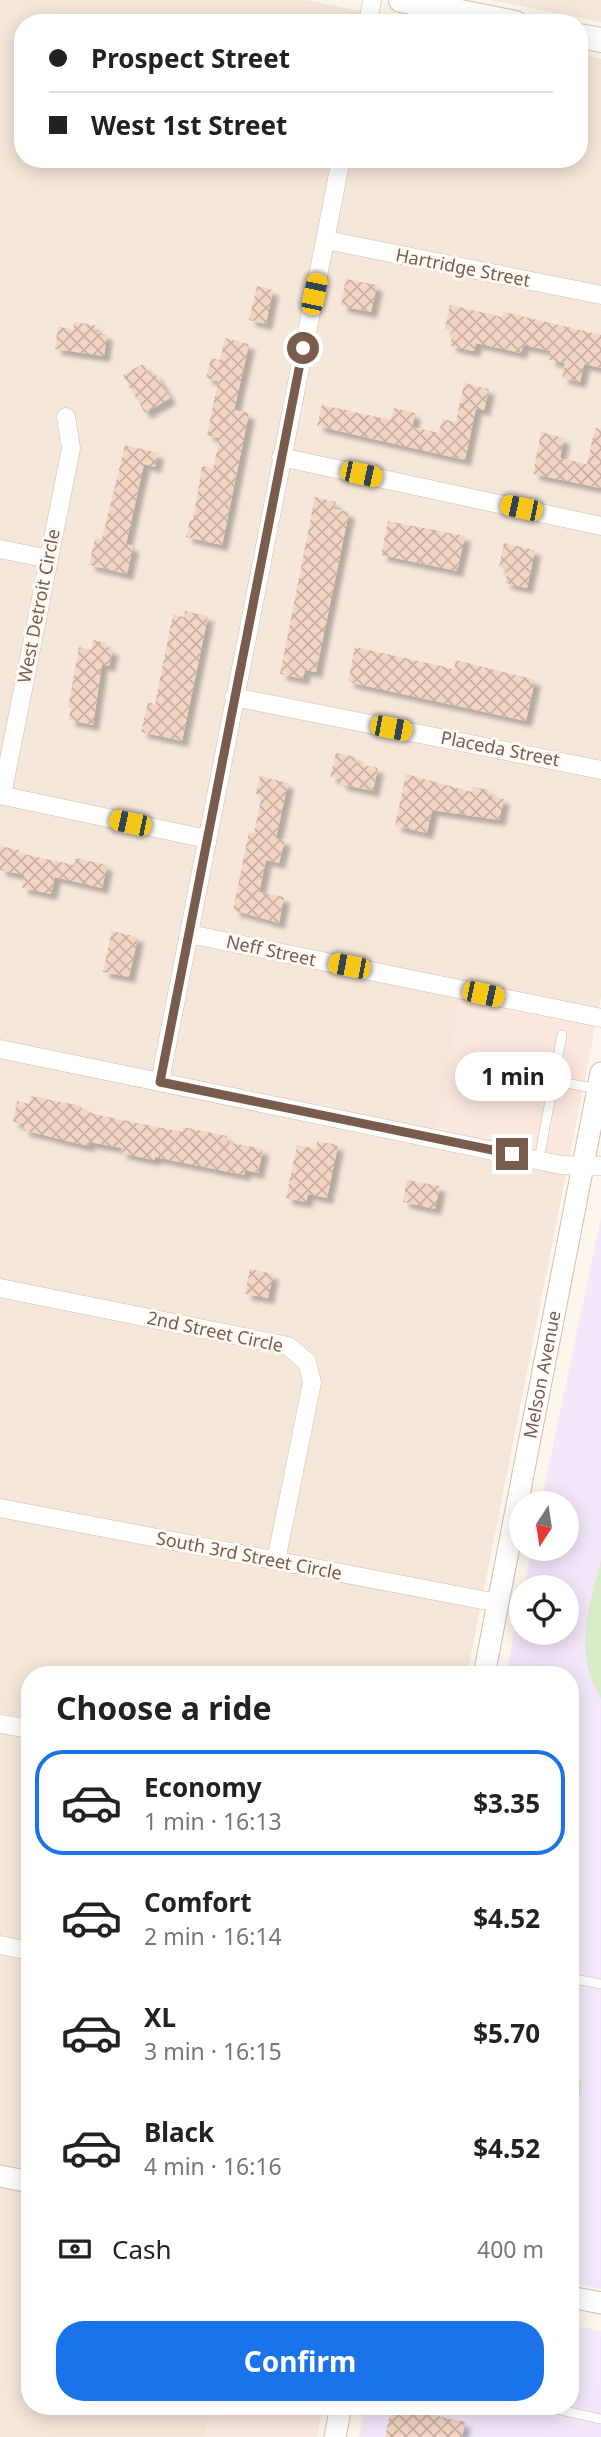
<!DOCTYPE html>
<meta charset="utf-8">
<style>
:root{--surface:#fff;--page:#f6f6f6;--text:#222;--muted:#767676;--line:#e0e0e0;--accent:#1a73e8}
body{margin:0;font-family:"Noto Sans",sans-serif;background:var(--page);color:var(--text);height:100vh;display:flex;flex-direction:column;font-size:26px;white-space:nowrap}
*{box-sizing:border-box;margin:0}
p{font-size:23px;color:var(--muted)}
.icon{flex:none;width:38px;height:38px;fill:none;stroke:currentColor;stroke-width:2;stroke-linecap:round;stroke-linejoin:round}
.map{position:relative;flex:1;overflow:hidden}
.details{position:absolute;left:21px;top:1666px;width:558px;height:749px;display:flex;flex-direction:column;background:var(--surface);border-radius:28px;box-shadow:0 4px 18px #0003}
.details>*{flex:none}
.guide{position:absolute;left:14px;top:14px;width:574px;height:154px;border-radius:28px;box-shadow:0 4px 18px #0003;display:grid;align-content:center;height:154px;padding:0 35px;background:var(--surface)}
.needle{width:46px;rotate:192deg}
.tools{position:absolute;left:509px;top:1491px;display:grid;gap:14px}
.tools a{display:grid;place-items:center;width:70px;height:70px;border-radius:50%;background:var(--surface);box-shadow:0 4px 18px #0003;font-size:35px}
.end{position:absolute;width:32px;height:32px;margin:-16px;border:9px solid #7a5c4d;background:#fff;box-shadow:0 0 0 4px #fff}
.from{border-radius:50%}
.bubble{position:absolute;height:49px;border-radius:24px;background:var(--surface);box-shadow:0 4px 18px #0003;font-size:23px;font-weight:700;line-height:49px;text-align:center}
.car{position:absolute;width:21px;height:42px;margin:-21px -10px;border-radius:9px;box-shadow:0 0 5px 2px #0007;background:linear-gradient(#f5c518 24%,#345 0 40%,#f5c518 0 76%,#345 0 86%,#f5c518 0)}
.guide b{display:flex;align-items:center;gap:24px;height:66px;font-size:26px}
.guide b+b{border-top:2px solid var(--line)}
.guide i{width:18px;height:18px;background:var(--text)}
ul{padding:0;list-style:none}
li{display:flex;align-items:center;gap:21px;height:105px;margin:0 14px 10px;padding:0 21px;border:4px solid transparent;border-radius:28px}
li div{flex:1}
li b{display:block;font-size:26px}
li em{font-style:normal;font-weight:700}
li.selected{border-color:var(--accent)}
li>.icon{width:63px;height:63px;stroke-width:1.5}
h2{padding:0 35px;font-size:32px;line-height:84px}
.pay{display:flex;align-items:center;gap:18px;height:77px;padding:0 35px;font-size:26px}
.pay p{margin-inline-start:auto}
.action{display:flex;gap:14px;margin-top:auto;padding:14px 35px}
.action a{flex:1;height:80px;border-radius:28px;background:var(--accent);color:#fff;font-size:28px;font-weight:700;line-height:80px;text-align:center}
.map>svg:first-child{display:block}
</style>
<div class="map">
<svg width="601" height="2437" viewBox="0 0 601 2437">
<defs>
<pattern id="building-cross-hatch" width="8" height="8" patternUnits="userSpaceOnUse" patternTransform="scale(1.75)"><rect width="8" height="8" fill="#f3d5c3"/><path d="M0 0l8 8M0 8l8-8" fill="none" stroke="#cab0a1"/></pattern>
<filter id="shadow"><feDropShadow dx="6" dy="6" stdDeviation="2" flood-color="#0004"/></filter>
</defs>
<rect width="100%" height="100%" fill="#fdf6ec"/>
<path fill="#f5e8da" d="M 0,0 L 306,0 L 420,23 L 23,23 L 23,159 L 579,159 L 579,54 L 601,59 L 601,997 L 467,1675 L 30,1675 L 30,2170 L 0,2164 Z
M 490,0 L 601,0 L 601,22 Z
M 0,2183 L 30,2190 L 30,2406 L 211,2406 L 205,2437 L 0,2437 Z"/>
<path fill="#fde8e0" d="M 460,996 L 595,1025 L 569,1157 L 437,1130 Z
M 211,2406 L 323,2406 L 317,2437 L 205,2437 Z"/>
<path fill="#f3e8fa" d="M 601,1217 L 601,2289 L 571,2282 L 570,1675 L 506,1675 L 521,1597 L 522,1633 L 567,1633 L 567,1587 L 524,1587 L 532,1549 L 567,1549 L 567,1503 L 541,1503 Z
M 571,2325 L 601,2331 L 601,2437 L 359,2437 L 365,2406 L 570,2406 Z"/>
<path fill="#d8ecc9" d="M 601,1559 L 601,1699 C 573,1653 589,1608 601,1559 Z
M 571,2079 L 582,2081 L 571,2154 L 570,2079 Z"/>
<path fill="url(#building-cross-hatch)" filter="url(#shadow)" d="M 346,279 L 377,285 L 371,312 L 341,306 Z
M 257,286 L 273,290 L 266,324 L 249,320 Z
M 450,305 L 502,317 L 504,312 L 601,335 L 601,368 L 584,364 L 580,382 L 562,378 L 565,363 L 549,360 L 551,351 L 523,345 L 521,353 L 476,343 L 474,351 L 450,346 L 453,331 L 445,329 Z
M 74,322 L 95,325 L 94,332 L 107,334 L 104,356 L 55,349 L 58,327 L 73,329 Z
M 225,338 L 249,344 L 234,410 L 249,413 L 222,545 L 186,537 L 190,520 L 193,520 L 202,466 L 213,468 L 220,438 L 207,435 L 218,381 L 206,378 L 211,358 L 220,360 Z
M 143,364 L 150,376 L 155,373 L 170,398 L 145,413 L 123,375 Z
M 464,383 L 489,389 L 484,410 L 476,408 L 465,460 L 317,426 L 322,405 L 391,420 L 394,408 L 415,413 L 412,427 L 439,433 L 442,419 L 456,422 Z
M 595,428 L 601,429 L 601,488 L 533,474 L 541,432 L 564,438 L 560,458 L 587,464 Z
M 125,445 L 158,453 L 155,467 L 144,464 L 126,544 L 133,546 L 127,574 L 89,565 L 95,538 L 102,539 Z
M 315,497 L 336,502 L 334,509 L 349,512 L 316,672 L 305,670 L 303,679 L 280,674 Z
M 388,521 L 465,536 L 457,571 L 381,555 Z
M 504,543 L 535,550 L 527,588 L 505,583 L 508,569 L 499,567 Z
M 185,611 L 208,616 L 182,741 L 141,732 L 148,702 L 155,704 L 173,614 L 184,617 Z
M 93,640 L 106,643 L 105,648 L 113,649 L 109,666 L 102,664 L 93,725 L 69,720 L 71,708 L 68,708 L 79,647 L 91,650 Z
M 355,647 L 454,669 L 456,660 L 535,680 L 526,721 L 348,682 Z
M 336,753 L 356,757 L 355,763 L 378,768 L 373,791 L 340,784 L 341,779 L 330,777 Z
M 406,774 L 472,792 L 473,787 L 489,790 L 488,795 L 504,799 L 499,820 L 432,810 L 427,833 L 395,826 Z
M 260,776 L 288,783 L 276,838 L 285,840 L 279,863 L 266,860 L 259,892 L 284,897 L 279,923 L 233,910 L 249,832 L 254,833 L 262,795 L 256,794 Z
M 0,846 L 20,850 L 19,853 L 74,865 L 76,858 L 107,865 L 102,888 L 55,877 L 51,894 L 22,888 L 25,875 L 0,870 Z
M 112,931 L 138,937 L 129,977 L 103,972 Z
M 30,1096 L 82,1106 L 81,1110 L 103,1116 L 182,1132 L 183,1127 L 227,1136 L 226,1142 L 263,1149 L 258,1173 L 245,1170 L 244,1175 L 155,1157 L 154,1160 L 121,1153 L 122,1148 L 89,1142 L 88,1146 L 23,1130 L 25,1124 L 13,1122 L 17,1101 L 29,1104 Z
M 317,1141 L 338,1145 L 327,1198 L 308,1194 L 306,1202 L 286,1198 L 297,1145 L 316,1149 Z
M 407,1180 L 440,1186 L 435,1209 L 403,1202 Z
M 250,1269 L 273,1274 L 268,1298 L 245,1294 Z
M 392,2406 L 465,2422 L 462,2437 L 385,2437 Z"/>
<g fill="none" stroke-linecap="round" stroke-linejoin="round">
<defs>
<path id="service" d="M 555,1081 L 598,1089
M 539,1160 L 562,1035
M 570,1978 L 601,1984
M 542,2406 L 601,2419"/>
<path id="minor" d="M 368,23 L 372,0
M 326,240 L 601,295
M 281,457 L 601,526
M 0,549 L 49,559
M 234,697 L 601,770
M 0,795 L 207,839
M 2,795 L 71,448 L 66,417
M 189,934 L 601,1018
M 0,1049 L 561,1165 L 601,1166
M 160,1081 L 341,159
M 0,1288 L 288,1346 L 307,1362 L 312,1382 L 276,1561
M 0,1508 L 498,1603
M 0,1724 L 30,1729
M 0,1945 L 30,1951"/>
<g id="tertiary">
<path id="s1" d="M 484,1675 L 601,1073"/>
<path d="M 0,2176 L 30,2182"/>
<path d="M 570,2297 L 601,2303"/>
<path d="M 335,2437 L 341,2406"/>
</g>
<path id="secondary" d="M 401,0 L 515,23
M 579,36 L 601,40"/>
</defs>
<use href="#service" stroke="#d1beb0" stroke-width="10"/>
<use href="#minor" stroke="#d1beb0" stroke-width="19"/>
<use href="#tertiary" stroke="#d1beb0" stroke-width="23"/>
<use href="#secondary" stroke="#d6c0b0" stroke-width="26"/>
<use href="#service" stroke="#fff" stroke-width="9"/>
<use href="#minor" stroke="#fff" stroke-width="18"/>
<use href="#tertiary" stroke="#fff" stroke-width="21"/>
<use href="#secondary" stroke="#fff" stroke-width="24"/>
</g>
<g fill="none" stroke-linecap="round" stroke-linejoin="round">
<path stroke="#7a5c4d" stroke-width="9" d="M 303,348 L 160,1082 L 512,1154"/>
</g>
<g text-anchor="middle" stroke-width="6" stroke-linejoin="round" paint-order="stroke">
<g font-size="18" fill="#7a5c4d" stroke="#fffaf3">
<text transform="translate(463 268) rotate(11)" y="6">Hartridge Street</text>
<text transform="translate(39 606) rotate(-79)" y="6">West Detroit Circle</text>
<text transform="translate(500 749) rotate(11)" y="6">Placeda Street</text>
<text transform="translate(271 951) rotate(12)" y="6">Neff Street</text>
<text transform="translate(215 1332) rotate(12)" y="6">2nd Street Circle</text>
<text dy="6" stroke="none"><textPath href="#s1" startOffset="306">Melson Avenue</textPath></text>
<text transform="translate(249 1556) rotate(11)" y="6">South 3rd Street Circle</text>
</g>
</g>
</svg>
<div class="tools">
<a><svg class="needle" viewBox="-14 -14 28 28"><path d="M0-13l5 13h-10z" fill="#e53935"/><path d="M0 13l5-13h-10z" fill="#767676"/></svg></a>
<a><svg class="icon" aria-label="locate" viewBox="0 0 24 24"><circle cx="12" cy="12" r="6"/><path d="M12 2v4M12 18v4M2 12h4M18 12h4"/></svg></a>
</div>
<i class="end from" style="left:303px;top:348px"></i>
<i class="end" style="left:512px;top:1154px"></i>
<div class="bubble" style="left:455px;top:1052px;width:116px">1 min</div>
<i class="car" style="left:314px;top:294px;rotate:12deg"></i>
<i class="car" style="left:361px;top:474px;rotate:102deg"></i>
<i class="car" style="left:521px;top:508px;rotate:282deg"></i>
<i class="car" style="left:391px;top:728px;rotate:101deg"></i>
<i class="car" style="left:130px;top:823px;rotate:282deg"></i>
<i class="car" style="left:349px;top:966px;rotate:281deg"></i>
<i class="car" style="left:483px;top:994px;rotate:102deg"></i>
<div class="guide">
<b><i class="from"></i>Prospect Street</b>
<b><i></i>West 1st Street</b>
</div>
<section class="details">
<h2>Choose a ride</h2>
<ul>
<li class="selected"><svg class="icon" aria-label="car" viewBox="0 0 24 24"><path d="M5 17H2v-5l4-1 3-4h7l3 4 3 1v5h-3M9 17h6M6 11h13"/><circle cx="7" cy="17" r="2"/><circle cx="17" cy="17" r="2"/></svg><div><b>Economy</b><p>1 min · 16:13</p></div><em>$3.35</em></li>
<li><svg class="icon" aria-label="car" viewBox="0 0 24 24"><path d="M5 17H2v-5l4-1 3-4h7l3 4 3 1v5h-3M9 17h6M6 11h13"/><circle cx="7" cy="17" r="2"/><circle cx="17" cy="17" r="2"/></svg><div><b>Comfort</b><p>2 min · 16:14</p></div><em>$4.52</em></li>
<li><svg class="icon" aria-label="car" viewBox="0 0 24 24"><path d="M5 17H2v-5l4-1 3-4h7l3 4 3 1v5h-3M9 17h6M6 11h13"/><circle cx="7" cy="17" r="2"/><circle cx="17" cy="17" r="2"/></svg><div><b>XL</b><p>3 min · 16:15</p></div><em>$5.70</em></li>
<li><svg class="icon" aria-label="car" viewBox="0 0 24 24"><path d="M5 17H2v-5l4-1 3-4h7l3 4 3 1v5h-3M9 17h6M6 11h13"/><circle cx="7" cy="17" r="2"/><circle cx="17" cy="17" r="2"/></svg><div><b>Black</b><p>4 min · 16:16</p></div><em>$4.52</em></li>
</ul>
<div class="pay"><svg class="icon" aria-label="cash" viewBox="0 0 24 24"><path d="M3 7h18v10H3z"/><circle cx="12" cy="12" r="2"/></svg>Cash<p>400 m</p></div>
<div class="action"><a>Confirm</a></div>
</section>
</div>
